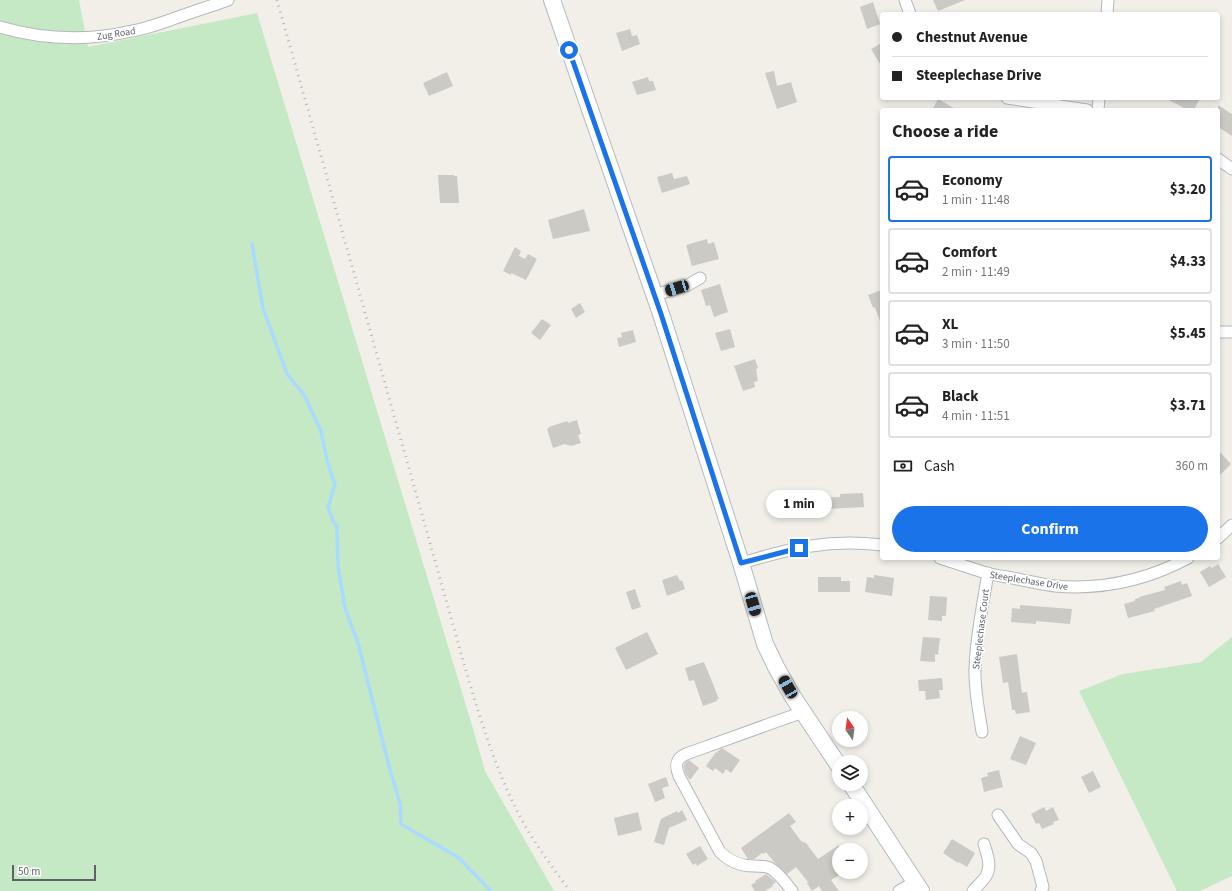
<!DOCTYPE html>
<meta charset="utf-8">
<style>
:root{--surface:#fff;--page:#f2f2f2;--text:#222;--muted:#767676;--line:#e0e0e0;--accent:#1a73e8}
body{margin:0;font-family:"Source Sans 3",sans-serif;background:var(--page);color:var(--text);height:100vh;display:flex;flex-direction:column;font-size:15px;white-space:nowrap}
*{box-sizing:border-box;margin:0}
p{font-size:13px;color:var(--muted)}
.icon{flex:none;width:22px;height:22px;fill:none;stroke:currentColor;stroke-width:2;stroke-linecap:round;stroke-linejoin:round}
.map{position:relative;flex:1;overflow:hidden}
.sheet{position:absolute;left:880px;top:108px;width:340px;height:452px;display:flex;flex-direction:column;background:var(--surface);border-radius:4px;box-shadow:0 2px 6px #0003}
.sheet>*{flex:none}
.banner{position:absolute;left:880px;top:12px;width:340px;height:88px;border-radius:4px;box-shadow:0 2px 6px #0003;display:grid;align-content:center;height:88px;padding:0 12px;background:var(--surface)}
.needle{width:26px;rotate:346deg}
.tools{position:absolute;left:832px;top:711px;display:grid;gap:8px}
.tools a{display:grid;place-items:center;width:36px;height:36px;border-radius:50%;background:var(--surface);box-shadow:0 2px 6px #0003;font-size:20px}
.scale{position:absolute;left:12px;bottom:10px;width:84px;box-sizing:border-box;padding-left:4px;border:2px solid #5f6368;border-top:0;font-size:11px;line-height:14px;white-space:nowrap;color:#5f6368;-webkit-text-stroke:3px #fff;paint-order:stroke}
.end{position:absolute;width:18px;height:18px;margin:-9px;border:5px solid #1a73e8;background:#fff;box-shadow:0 0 0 2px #fff}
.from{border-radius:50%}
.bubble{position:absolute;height:28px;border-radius:14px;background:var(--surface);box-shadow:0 2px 6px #0003;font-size:13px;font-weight:700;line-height:28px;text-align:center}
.car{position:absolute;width:12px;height:24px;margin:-12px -6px;border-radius:5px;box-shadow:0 0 3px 1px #0007;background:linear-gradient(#222 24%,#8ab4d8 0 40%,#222 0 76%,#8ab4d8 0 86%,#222 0)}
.banner b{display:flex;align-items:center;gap:14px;height:38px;font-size:15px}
.banner b+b{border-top:1px solid var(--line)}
.banner i{width:10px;height:10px;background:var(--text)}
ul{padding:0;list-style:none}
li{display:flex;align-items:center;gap:12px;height:66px;margin:0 8px 6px;padding:0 4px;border:2px solid var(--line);border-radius:4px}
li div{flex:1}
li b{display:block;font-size:15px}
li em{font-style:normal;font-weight:700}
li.current{border-color:var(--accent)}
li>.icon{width:36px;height:36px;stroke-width:1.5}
h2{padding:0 12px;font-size:18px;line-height:48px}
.pay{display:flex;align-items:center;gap:10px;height:44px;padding:0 12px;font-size:15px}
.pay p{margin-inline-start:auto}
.action{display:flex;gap:8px;margin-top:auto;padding:8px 12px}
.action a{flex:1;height:46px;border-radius:24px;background:var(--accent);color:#fff;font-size:16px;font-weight:700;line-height:46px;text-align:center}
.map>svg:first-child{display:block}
</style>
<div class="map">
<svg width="1232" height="891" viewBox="0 0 1232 891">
<rect width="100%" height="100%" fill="#f1efe8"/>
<path fill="#c5e8c5" d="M 0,0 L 79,0 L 88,47 L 257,13 L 474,732 L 485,771 L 554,891 L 0,891 Z
M 1232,637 L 1232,876 L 1200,891 L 1177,891 L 1079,691 L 1123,674 L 1201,662 Z"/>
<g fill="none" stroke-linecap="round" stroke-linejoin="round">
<path stroke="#aadaff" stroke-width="3.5" d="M 252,244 L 263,308 L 287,374 L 305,396 L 321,432 L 328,464 L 335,485 L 328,507 L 333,521 L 337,527 L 338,566 L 345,608 L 358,643 L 390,770 L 400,803 L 401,824 L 459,858 L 491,891"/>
</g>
<path fill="#cccac5" d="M 933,0 L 965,0 L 938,11 Z
M 873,2 L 880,24 L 867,29 L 860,7 Z
M 630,29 L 632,36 L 637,35 L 640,44 L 622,51 L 616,33 Z
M 882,43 L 882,67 L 871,49 Z
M 774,71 L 777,86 L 791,82 L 797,102 L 777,109 L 765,73 Z
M 447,72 L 453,86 L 429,96 L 423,83 Z
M 648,77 L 649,81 L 653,81 L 656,90 L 637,95 L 632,82 Z
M 1165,98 L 1200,98 L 1194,110 L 1188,110 Z
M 938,99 L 957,110 L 932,110 Z
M 1218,105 L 1232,114 L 1232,136 L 1218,127 Z
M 672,173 L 674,179 L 687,176 L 690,184 L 662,193 L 657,177 Z
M 438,175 L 454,175 L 454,176 L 457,176 L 459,203 L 440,203 Z
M 584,209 L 590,231 L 553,239 L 548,220 Z
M 707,239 L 708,244 L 714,242 L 719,259 L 692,266 L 686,245 Z
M 515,247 L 521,251 L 519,256 L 525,259 L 528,254 L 537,259 L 526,280 L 511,273 L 511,275 L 503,271 Z
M 720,284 L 728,312 L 714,317 L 710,305 L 706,306 L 701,290 Z
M 882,290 L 882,323 L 881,324 L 875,307 L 873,308 L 868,295 Z
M 580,303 L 585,312 L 576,318 L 571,309 Z
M 542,319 L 551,325 L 540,340 L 531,333 Z
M 730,329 L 735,347 L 721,351 L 715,333 Z
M 633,330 L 636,342 L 619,347 L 617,338 L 622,337 L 621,333 Z
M 755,359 L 758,368 L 756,369 L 758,381 L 754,382 L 755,387 L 743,391 L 734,366 Z
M 577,420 L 581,434 L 578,435 L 581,443 L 571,446 L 565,444 L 553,448 L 547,429 L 549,428 L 549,427 L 567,421 L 568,423 Z
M 1218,450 L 1231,464 L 1218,477 Z
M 863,493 L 864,507 L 828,509 L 828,510 L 816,511 L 816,515 L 802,516 L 802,514 L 797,514 L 797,499 L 840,497 L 840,494 Z
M 1218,564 L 1226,577 L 1209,587 L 1200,572 L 1210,566 L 1212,568 Z
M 677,575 L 680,581 L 682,580 L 685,589 L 667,596 L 662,580 Z
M 874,575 L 894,578 L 892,596 L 865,592 L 867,577 L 874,578 Z
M 818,577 L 841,577 L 841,581 L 850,581 L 850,592 L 818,592 Z
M 1181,581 L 1182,585 L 1187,583 L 1192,596 L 1154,609 L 1155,611 L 1128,618 L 1124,604 L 1135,601 L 1135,599 L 1139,598 L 1139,597 L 1165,590 L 1164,587 Z
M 635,589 L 641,607 L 632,610 L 626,592 Z
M 930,596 L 947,597 L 946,616 L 942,616 L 942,621 L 928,620 Z
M 1020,605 L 1072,609 L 1070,624 L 1036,621 L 1036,624 L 1011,622 L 1012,608 L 1020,609 Z
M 647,632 L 658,654 L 626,670 L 615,648 Z
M 923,637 L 940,638 L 938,655 L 935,654 L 935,662 L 920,661 Z
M 1017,654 L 1022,693 L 1027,692 L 1030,712 L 1016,714 L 1015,710 L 1012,710 L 1008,682 L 1003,683 L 999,657 Z
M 704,662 L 719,699 L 717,699 L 717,701 L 703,706 L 694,680 L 689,681 L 685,668 Z
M 942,678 L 943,690 L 939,690 L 940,698 L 926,700 L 925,691 L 919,691 L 918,680 Z
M 1020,736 L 1036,743 L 1026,765 L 1010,759 Z
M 722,748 L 740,760 L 731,773 L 726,769 L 723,774 L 715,768 L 713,771 L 706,766 L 716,752 L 717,753 L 719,750 Z
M 689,760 L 699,768 L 690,780 L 685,773 L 684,766 L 685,763 Z
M 999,770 L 1003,787 L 984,792 L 981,778 L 988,776 L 987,773 Z
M 1093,771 L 1101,787 L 1089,793 L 1081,777 Z
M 666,777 L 669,786 L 662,788 L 665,798 L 655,802 L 648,784 Z
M 1044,807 L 1046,811 L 1053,807 L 1059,820 L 1053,822 L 1054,824 L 1042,829 L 1039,823 L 1036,824 L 1031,814 Z
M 682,810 L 687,820 L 669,828 L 664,845 L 654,842 L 661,819 L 677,811 L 678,813 Z
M 638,812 L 642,830 L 618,836 L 614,818 Z
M 789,813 L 796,822 L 790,826 L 801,841 L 806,843 L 818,859 L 839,845 L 839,875 L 831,880 L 839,891 L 822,891 L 819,886 L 812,891 L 807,883 L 808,882 L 796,867 L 787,874 L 775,863 L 766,852 L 763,854 L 762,853 L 754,859 L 748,859 L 741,848 Z
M 952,839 L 975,853 L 967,867 L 959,862 L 958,863 L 943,853 Z
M 700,846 L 708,859 L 697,866 L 696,863 L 693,865 L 686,854 Z
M 766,874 L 776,882 L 772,885 L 773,886 L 765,891 L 755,891 L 751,885 L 756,882 L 755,881 Z"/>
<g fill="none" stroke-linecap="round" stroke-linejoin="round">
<defs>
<path id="street" d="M 905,0 L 910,14
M 1107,14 L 1108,0
M 0,27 C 44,40 88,41 132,31 C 145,29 158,24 170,20 C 189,13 208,7 228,0
M 1007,98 L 1087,110
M 1098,110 L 1099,98
M 1218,159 L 1232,169
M 655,295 L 688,285 L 700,278
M 1218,332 L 1232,332
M 1218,538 L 1232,525
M 940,558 C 955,563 971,568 986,573 C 998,576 1010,577 1022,580 C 1033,582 1044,585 1055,586 C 1102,590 1147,580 1188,558
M 741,563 C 764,557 787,549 811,546 C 835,542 858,542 882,545
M 982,732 C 979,711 974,689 975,668 C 976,636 983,604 988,573
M 998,815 L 1018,844 L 1031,853 L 1036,861 L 1043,887 L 1041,891
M 792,891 C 786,883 779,873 770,868 C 765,866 760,866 754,866 C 740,866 730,862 720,852 L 679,776 C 675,766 675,759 686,754 L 803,712
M 899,891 L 915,882
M 973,891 C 977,886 983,881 986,876 C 992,866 987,854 984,844"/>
<path id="secondary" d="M 552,0 L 661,314 L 741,563 L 765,644 L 776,667 L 793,697 L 839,766
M 851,784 L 921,891"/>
</defs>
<use href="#street" stroke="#b5b8bc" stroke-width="13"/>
<use href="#secondary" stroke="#b6babf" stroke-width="18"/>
<use href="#street" stroke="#fff" stroke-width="11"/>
<use href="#secondary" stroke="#fff" stroke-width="16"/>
<path stroke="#b6b7b8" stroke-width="3" stroke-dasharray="1 5" stroke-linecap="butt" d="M 277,0 L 468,678 C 484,730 500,783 528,831 C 541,852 555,871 570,891"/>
</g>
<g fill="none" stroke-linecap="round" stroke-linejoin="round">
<path stroke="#1a73e8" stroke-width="5" d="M 569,50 L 661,314 L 741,563 L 799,548"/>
</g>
<g text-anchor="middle" stroke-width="3.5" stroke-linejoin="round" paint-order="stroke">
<g font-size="10" fill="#5f6368" stroke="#fff">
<text transform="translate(116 33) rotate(-9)" y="4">Zug Road</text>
<text transform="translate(1029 580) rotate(9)" y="4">Steeplechase Drive</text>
<text transform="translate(980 629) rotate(-83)" y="4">Steeplechase Court</text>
</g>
</g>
</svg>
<div class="tools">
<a><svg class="needle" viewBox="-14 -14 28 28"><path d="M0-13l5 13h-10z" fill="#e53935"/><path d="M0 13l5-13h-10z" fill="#767676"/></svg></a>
<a><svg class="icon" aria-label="layers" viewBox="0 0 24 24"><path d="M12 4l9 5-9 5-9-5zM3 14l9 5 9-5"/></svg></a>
<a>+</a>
<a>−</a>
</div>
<div class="scale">50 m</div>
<i class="end from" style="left:569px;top:50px"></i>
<i class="end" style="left:799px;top:548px"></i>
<div class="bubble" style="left:766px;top:490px;width:66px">1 min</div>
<i class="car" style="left:677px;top:288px;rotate:253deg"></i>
<i class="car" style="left:753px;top:604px;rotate:164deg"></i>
<i class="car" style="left:788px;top:687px;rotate:330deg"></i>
<div class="banner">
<b><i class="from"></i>Chestnut Avenue</b>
<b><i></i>Steeplechase Drive</b>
</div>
<section class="sheet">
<h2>Choose a ride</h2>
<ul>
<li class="current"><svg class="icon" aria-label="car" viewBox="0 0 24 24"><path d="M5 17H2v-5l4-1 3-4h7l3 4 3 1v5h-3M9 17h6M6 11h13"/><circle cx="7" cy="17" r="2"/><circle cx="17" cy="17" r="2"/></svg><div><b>Economy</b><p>1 min · 11:48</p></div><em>$3.20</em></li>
<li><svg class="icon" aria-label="car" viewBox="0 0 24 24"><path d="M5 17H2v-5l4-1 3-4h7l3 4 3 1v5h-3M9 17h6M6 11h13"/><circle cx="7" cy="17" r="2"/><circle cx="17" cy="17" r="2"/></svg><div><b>Comfort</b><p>2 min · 11:49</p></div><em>$4.33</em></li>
<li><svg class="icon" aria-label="car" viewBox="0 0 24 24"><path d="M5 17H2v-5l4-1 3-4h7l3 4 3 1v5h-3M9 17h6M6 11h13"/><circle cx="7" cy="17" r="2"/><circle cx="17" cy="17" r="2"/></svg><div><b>XL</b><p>3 min · 11:50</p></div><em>$5.45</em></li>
<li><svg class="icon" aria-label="car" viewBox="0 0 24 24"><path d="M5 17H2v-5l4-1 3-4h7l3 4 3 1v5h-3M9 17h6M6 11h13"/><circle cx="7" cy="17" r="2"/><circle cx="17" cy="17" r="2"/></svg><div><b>Black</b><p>4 min · 11:51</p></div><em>$3.71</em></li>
</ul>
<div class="pay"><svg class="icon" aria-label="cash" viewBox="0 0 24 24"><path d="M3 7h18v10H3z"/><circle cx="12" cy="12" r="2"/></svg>Cash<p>360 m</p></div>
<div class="action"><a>Confirm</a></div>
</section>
</div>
